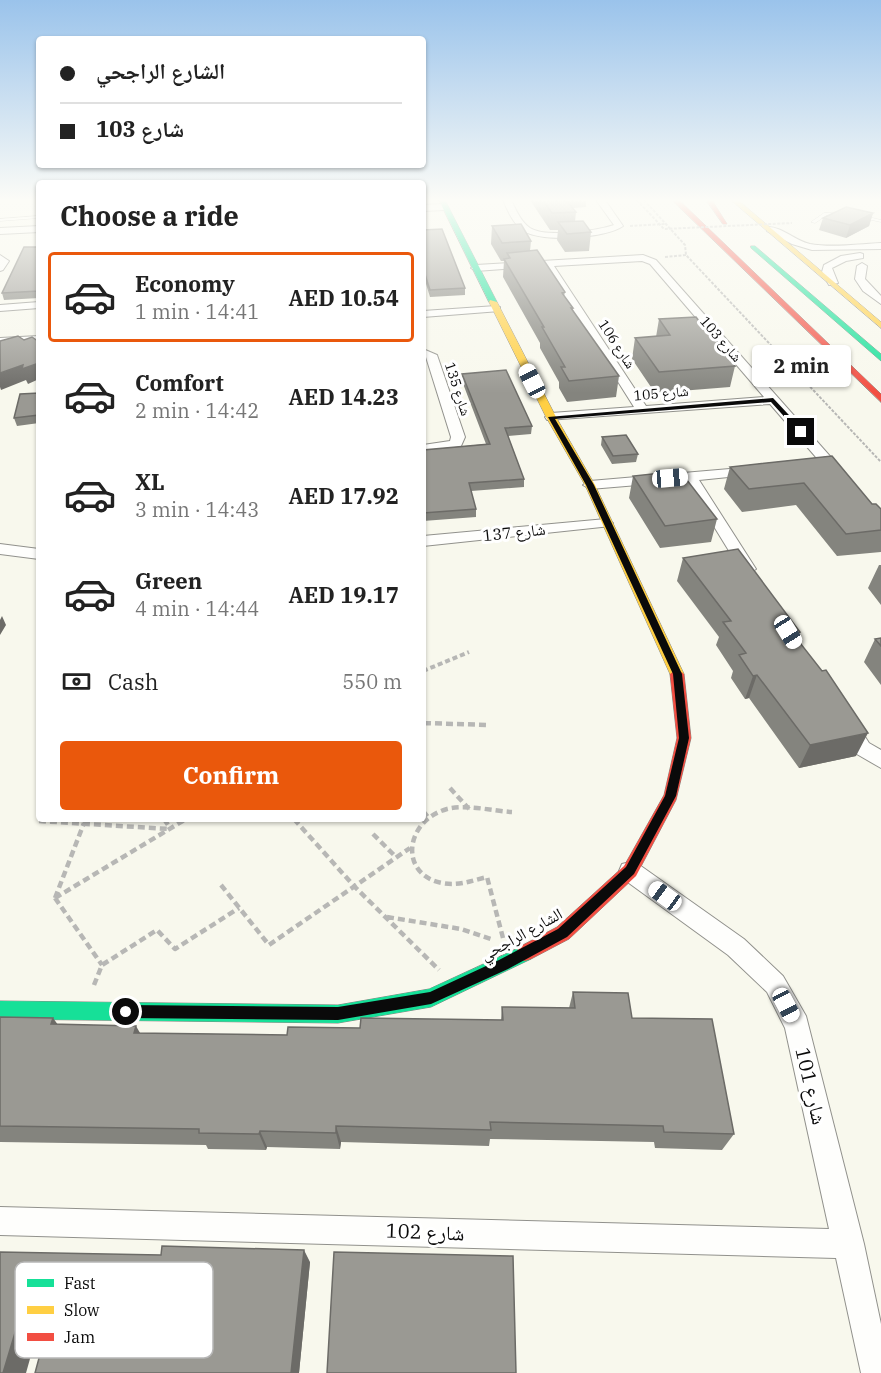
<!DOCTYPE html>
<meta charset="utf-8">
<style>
:root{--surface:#fff;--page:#f6f6f6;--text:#222;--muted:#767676;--line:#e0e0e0;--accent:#ea580c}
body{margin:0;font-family:"IBM Plex Serif","Noto Naskh Arabic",serif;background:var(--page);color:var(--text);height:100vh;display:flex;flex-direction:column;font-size:22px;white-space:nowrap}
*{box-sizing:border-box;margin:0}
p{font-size:20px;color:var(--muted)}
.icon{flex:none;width:33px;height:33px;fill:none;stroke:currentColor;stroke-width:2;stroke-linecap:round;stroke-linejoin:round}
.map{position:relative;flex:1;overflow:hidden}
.sheet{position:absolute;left:36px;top:180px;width:390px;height:642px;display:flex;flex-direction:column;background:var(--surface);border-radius:6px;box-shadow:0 2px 4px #0004}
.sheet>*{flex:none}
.guide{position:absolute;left:36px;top:36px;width:390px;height:132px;border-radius:6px;box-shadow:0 2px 4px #0004;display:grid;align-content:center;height:132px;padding:0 24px;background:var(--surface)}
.end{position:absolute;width:27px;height:27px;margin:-14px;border:8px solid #0a0a0a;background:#fff;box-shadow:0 0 0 3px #fff}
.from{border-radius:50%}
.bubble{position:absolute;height:42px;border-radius:6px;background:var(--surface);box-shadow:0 2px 4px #0004;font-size:20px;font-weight:700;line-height:42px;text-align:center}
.car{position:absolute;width:18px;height:36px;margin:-18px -9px;border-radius:8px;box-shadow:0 0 4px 2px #0007;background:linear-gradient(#fff 24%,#345 0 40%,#fff 0 76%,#345 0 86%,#fff 0)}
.guide b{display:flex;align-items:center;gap:21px;height:57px;font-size:22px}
.guide b+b{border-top:2px solid var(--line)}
.guide i{width:15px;height:15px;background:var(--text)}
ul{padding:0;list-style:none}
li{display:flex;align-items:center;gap:18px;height:90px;margin:0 12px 9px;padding:0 12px;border:3px solid transparent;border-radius:6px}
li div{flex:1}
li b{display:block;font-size:22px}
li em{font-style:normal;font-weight:700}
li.on{border-color:var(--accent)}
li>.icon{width:54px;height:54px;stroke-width:1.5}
h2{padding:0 24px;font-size:27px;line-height:72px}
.pay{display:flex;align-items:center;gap:15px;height:66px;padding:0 24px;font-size:22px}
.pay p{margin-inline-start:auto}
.action{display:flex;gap:12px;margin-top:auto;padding:12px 24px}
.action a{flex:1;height:69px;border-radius:6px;background:var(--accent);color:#fff;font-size:24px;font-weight:700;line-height:69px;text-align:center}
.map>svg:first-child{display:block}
</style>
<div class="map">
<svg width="881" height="1373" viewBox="0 0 881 1373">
<rect width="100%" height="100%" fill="#f8f8ed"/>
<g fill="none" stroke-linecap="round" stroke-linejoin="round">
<defs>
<path id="lane" d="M 846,212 L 848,214 L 827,215 L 815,223 L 811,222 L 824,213 Z
M 860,215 L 881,220 L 881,222 L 858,217 Z
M 39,216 L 39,218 L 0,221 L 0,219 Z"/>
<path id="street" d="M 503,200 L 511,200 C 516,210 521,222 530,228 C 546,238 596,231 614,225 L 596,200 L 605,200 L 623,226 C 607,238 541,243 524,231 C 513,224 508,211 503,200 Z
M 423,205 L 444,204 L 448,207 L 444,210 L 423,211 Z
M 39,226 L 39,232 L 0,234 L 0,228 Z
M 767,227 C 781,226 796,241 810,244 C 832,248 859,244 881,243 L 881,249 L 812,250 L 792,244 L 767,231 Z
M 860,253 L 863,254 L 863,258 L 846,261 L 832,268 L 838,283 L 829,285 L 822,272 L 824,265 L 841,256 Z
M 0,255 L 9,261 L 3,270 L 0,271 Z
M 643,255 L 656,260 L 844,472 L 846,475 L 844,478 L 834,478 L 770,404 L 547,420 L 545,417 L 551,413 L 634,407 L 545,266 L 476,271 L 471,268 L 476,265 ZM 642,261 L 650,264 L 764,397 L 646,406 L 554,266 Z
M 862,263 L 867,266 L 865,279 L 881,296 L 881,304 L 863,291 L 855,279 L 857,266 Z
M 39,302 L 39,308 L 0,311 L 0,305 Z
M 496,306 L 500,307 L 500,311 L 423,317 L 423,311 Z
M 39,336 L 39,342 L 0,344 L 0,338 Z
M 423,349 L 437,355 L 465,437 L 461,446 L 444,451 L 423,453 L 423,445 L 450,441 L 451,437 L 426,357 L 423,356 Z
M 753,467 L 758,468 L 760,471 L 758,474 L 699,480 L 756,569 L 748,574 L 742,572 L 686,481 L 590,489 L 583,485 L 590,481 Z
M 606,519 L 613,523 L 611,526 L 423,546 L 423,536 Z
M 0,544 L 39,549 L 39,559 L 0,554 Z
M 848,719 L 855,721 L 869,743 L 881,750 L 881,768 L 855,753 L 839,726 L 841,721 Z
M 630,862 L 638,864 L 744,939 L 783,976 L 806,1016 L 864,1244 L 881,1324 L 881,1373 L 861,1373 L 836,1258 L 0,1235 L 0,1207 L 829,1229 L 785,1028 L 767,992 L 728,955 L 622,878 L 619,871 L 622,864 Z"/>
<path id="fast" d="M 439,200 L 445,200 L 497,302 L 496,304 L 489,302 Z
M 751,246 L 755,246 L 881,354 L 881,361 L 751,248 Z
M 525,945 L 531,947 L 534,953 L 531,959 L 431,1007 L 338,1023 L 0,1019 L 0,1001 L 338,1005 L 429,989 Z"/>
<path id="slow" d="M 731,200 L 738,200 L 881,322 L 881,328 Z
M 490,300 L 497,302 L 556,417 L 595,485 L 684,674 L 682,677 L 672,677 L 670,674 L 585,485 L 546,417 L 489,302 Z"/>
<path id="jam" d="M 672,200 L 679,200 L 881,394 L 881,402 Z
M 706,200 L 712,200 L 727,224 L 723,224 Z
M 677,669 L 684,674 L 691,738 L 676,800 L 636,876 L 569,939 L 531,959 L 525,961 L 519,959 L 516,953 L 519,947 L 557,927 L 624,866 L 664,795 L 677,738 L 670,674 Z"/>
</defs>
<use href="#lane" stroke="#91918c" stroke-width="1"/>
<use href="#street" stroke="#91918c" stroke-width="2"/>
<use href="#fast" stroke="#888883" stroke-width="1"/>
<use href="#slow" stroke="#888883" stroke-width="1"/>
<use href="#jam" stroke="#888883" stroke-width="1"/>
<path stroke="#b7b7b5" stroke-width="2" stroke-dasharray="3 1.5" stroke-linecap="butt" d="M 644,200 L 685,245 L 686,255 L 881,462
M 630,226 L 665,224
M 665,257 L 686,255"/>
<path stroke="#b7b7b5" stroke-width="4" stroke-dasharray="5 3" stroke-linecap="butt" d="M 423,671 L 469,652"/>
<path stroke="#b7b7b5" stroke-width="4.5" stroke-dasharray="7 4" stroke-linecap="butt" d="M 423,720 L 423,727
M 424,723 L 489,725
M 450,788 L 469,809
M 423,811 L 428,817
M 164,819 L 170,828
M 294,819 L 354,886 L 439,970
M 39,821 L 169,829
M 373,834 L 396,857
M 221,885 L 269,945 L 410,848
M 55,898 L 186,819
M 55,898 L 102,965
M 55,898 L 84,823
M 387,917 L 461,929 L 494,940
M 503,938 L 487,877 C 471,881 458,886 442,883 C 399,875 404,821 447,809 C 467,804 492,811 512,812
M 94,985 L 102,965 L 157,930 L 175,949 L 239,908"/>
<use href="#lane" fill="#fefefc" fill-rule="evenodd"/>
<use href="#street" fill="#fefefc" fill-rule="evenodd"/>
<use href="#fast" fill="#16e098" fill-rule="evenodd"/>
<use href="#slow" fill="#ffcf43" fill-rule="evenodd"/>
<use href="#jam" fill="#f24e42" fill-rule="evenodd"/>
<path stroke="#b7b7b5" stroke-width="2" stroke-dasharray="3 1.5" stroke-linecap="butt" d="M 637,200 L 664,229 L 792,223"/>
</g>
<path fill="#84847e" d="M 530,200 L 586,200 L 586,207 L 572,208 L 576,212 L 575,222 L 591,232 L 589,251 L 565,252 L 557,240 L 558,230 L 550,230 Z
M 873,213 L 869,226 L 846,238 L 819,230 L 823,218 Z
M 492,226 L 531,241 L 530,251 L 565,292 L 564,296 L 573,308 L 572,311 L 619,376 L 616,397 L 567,402 L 559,388 L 559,382 L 540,348 L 540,343 L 503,277 L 504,261 L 501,261 L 491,244 Z
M 423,230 L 465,288 L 465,295 L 430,297 L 423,274 Z
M 39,247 L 39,298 L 4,300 L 2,293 Z
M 659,319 L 714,341 L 735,366 L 730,387 L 655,393 L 632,359 L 635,338 L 656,337 Z
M 462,374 L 532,426 L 531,434 L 508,436 L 524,479 L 524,487 L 471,491 L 476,509 L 476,517 L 423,521 L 423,450 L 486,444 L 462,381 Z
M 39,393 L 39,423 L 17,426 L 14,418 Z
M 602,437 L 638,454 L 636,462 L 612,464 L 601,445 Z
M 832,456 L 872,504 L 881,509 L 881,552 L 837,556 L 796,505 L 742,512 L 724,489 L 730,467 Z
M 633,476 L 717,519 L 711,542 L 660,548 L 629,498 Z
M 683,558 L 797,639 L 856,756 L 799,768 L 749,698 L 745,699 L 731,678 L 733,671 L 716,645 L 719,637 L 677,581 Z
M 879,565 L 881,565 L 881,605 L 868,588 Z
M 881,638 L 881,685 L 864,662 L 875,639 Z
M 573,992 L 632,1018 L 734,1134 L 722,1150 L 655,1148 L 654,1142 L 490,1139 L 489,1146 L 341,1142 L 340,1149 L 267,1147 L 266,1150 L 208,1149 L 206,1145 L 0,1142 L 0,1017 L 57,1025 L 140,1033 L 287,1035 L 360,1028 L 501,1020 L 502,1007 L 569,1008 Z
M 0,1252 L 310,1262 L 299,1373 L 35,1373 L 60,1279 L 53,1277 Z"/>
<path fill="#6c6b67" d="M 873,213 L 869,226 L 846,238 L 850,225 Z
M 39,363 L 39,379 L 28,384 L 26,380 L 1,390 L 0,387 L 0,373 L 23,365 Z
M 2,616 L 6,625 L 0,635 L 0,620 Z
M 800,632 L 791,656 L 793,634 Z
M 757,675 L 749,698 L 745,699 L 753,676 Z
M 868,733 L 856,756 L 799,768 L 810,745 Z
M 53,1018 L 67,1037 L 51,1024 Z
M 136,1026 L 147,1045 L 134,1033 Z
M 336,1126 L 341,1142 L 340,1149 L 336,1133 Z
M 260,1131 L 267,1147 L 266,1150 L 259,1134 Z
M 304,1250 L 310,1262 L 299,1373 L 291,1373 Z
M 35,1266 L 53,1277 L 26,1373 L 3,1373 Z"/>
<path fill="#9a9993" stroke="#6c6b67" stroke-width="1.5" d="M 543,200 L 566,200 L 576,212 L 552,213 Z
M 846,207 L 873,213 L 850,225 L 823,218 Z
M 583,221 L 591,232 L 567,234 L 558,222 Z
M 521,224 L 531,241 L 502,243 L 492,226 Z
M 442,229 L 465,288 L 430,290 L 423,268 L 423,257 L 425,257 L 423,252 L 423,230 Z
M 24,247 L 39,247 L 39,291 L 2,293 Z
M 537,250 L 565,292 L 562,293 L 573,308 L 571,308 L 619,376 L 569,381 L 561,367 L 565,367 L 542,327 L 544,327 L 504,259 L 510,258 L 507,253 Z
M 696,317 L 714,341 L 717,341 L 735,366 L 659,372 L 635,338 L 670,335 L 659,319 Z
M 18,336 L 24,340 L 32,337 L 39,342 L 39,363 L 22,369 L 23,365 L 0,373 L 0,341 Z
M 506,370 L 532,426 L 505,428 L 524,479 L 469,483 L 476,509 L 423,513 L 423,450 L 490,444 L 462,374 Z
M 39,393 L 39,415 L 14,418 L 20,394 Z
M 626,435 L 638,454 L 613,456 L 602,437 Z
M 832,456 L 872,504 L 876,504 L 881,509 L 881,530 L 846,534 L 804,483 L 749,489 L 730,467 Z
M 680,471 L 717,519 L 665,526 L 633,476 Z
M 738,549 L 800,632 L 793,634 L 822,671 L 826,670 L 868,733 L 810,745 L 757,675 L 753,676 L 739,655 L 746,653 L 723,622 L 731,621 L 683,558 Z
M 881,638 L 881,646 L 875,639 Z
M 573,992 L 628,993 L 632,1018 L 712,1019 L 734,1134 L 664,1132 L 663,1126 L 490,1122 L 491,1130 L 336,1126 L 336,1133 L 260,1131 L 259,1134 L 199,1133 L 199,1129 L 0,1126 L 0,1017 L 53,1018 L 51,1024 L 136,1026 L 134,1033 L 287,1035 L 288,1027 L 360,1028 L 361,1018 L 503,1020 L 502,1007 L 575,1008 Z
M 162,1246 L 304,1250 L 291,1373 L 35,1373 L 62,1273 L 35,1266 L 3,1373 L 0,1373 L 0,1252 L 161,1255 Z
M 334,1252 L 513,1256 L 516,1373 L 327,1373 Z"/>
<linearGradient id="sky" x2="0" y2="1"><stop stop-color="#9ac3eb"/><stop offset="0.51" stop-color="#fcfcf7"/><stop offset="1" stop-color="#fcfcf7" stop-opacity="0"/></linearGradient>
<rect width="881" height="393" fill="url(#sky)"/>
<path fill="#0a0a0a" d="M 773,398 L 803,430 L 803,433 L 799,433 L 771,402 L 555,419 L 594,485 L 682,674 L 689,738 L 676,796 L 634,874 L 567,937 L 508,969 L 431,1004 L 338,1020 L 126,1018 L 122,1016 L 120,1012 L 122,1007 L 126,1005 L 338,1007 L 430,992 L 499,960 L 558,929 L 626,867 L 665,796 L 679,738 L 673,674 L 586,485 L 548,417 Z"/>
<g text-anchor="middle" stroke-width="6" stroke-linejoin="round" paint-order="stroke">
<g font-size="14" fill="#0a0a0a" stroke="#fff">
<text transform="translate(721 339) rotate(49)" y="5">شارع 103</text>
<text transform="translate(617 344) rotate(57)" y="5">شارع 106</text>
<text transform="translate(458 389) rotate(72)" y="5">شارع 135</text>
<text transform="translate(661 393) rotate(-5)" y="5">شارع 105</text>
</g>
<g font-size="16" fill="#0a0a0a" stroke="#fff">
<text transform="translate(514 532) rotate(-6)" y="6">شارع 137</text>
<text transform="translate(521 934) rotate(-29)" y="6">الشارع الراجحي</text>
</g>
<g font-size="20" fill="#0a0a0a" stroke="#fff">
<text transform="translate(811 1086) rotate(77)" y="7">شارع 101</text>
<text transform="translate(425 1232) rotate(2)" y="7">شارع 102</text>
</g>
</g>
<rect x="15" y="1262" width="198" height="96" rx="9" fill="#fff" stroke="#b6b6b6" stroke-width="1.5"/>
<rect x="27" y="1279" width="27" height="8" fill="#16e098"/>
<rect x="27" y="1306" width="27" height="8" fill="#ffcf43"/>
<rect x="27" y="1333" width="27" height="8" fill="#f24e42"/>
<g font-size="16" fill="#0a0a0a">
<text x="64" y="1289">Fast</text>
<text x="64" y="1316">Slow</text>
<text x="64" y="1343">Jam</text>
</g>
</svg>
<i class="end from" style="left:126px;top:1012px"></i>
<i class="end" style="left:801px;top:432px"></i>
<div class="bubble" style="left:752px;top:345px;width:99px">2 min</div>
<i class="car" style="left:532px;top:381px;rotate:333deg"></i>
<i class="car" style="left:670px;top:478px;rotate:85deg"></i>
<i class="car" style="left:788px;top:632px;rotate:148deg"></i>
<i class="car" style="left:665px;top:896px;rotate:306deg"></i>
<i class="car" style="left:786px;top:1005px;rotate:152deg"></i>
<div class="guide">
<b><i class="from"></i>الشارع الراجحي</b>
<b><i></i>شارع 103</b>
</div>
<section class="sheet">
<h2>Choose a ride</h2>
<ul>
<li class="on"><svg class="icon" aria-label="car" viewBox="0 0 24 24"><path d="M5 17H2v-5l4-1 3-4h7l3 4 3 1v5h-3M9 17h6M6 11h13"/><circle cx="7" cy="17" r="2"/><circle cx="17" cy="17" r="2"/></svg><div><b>Economy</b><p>1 min · 14:41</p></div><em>AED 10.54</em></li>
<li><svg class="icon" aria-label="car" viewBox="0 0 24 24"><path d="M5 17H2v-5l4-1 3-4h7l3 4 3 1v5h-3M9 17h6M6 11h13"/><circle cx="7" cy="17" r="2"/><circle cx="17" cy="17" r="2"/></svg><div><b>Comfort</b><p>2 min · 14:42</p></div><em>AED 14.23</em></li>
<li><svg class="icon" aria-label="car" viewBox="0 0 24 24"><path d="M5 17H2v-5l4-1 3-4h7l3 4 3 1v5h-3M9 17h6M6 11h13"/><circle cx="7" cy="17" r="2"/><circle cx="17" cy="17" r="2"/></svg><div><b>XL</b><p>3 min · 14:43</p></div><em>AED 17.92</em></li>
<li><svg class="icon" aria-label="car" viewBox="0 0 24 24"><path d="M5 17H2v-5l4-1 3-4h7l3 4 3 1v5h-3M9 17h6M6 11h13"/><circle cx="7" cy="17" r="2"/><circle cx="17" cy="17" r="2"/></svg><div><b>Green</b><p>4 min · 14:44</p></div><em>AED 19.17</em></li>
</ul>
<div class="pay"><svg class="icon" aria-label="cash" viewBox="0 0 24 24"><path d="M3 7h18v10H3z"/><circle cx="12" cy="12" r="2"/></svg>Cash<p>550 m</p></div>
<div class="action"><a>Confirm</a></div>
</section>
</div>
